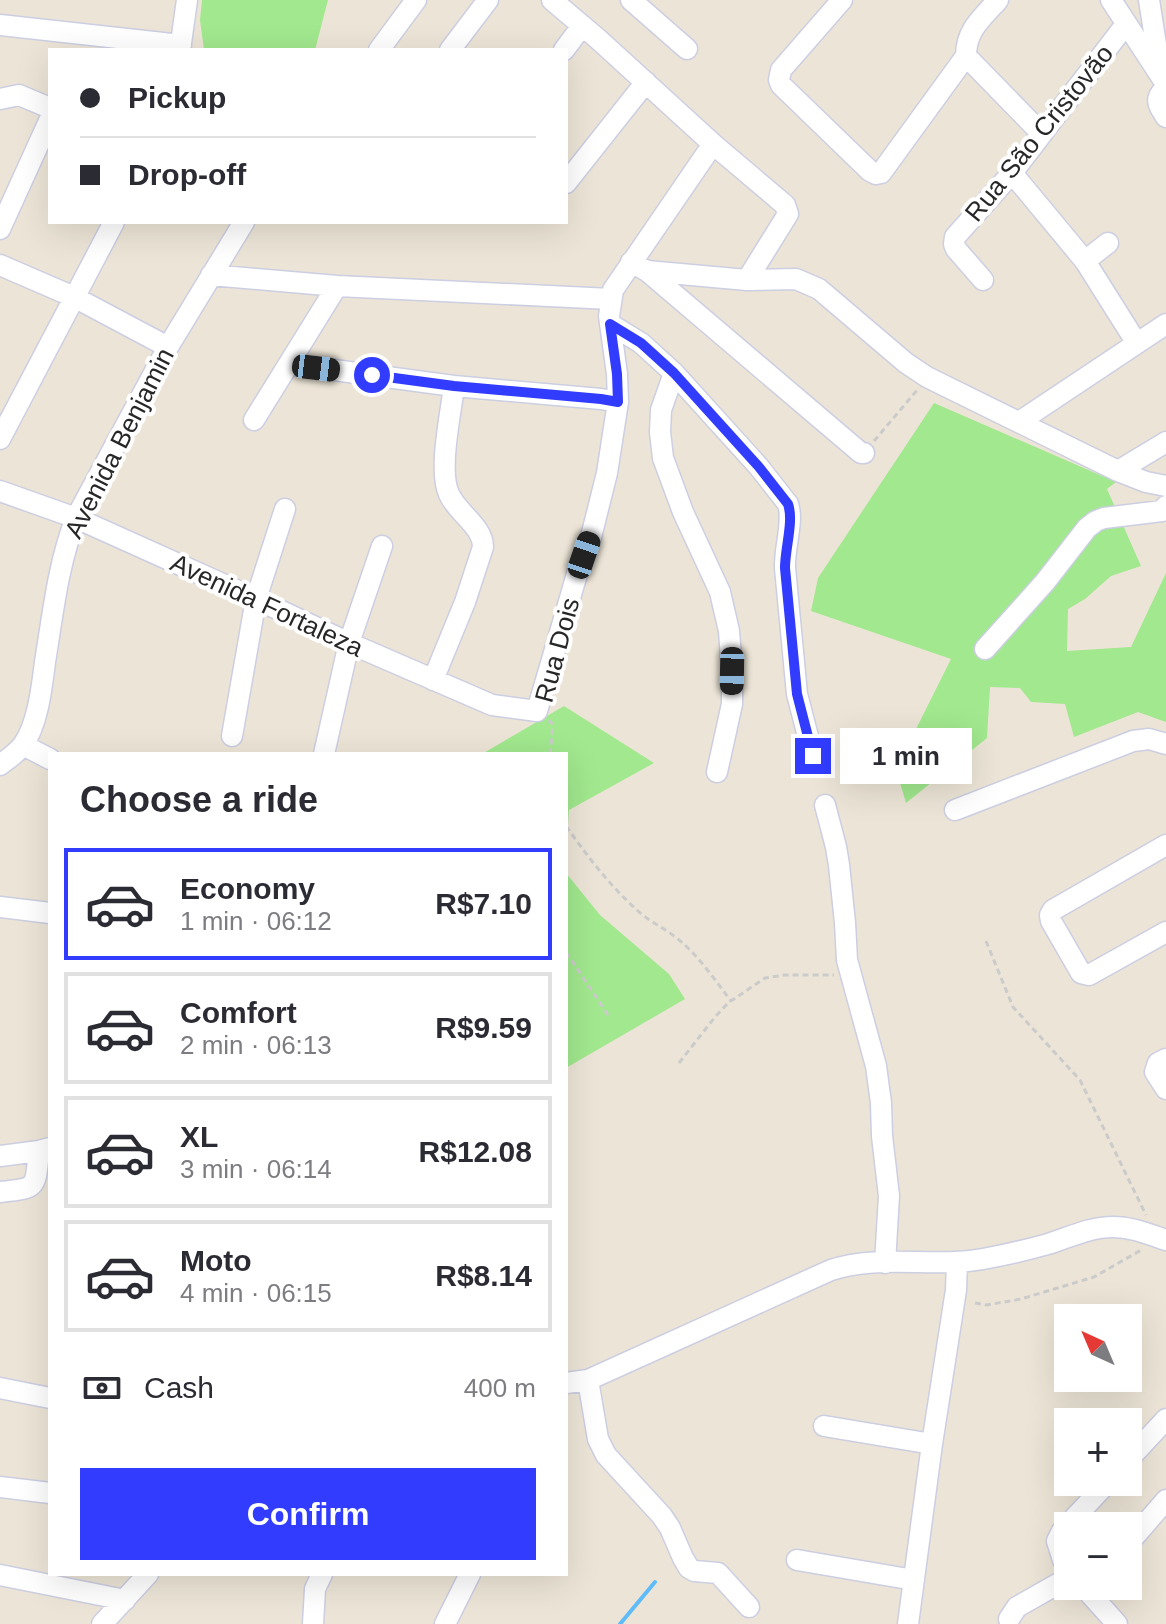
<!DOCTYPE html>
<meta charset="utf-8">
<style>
:root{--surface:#fff;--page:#f7f7f7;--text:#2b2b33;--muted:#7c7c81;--line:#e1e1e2;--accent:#313cff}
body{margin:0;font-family:Arial,sans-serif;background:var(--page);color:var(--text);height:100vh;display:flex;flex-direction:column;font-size:30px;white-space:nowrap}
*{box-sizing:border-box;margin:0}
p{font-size:26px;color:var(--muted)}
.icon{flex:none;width:44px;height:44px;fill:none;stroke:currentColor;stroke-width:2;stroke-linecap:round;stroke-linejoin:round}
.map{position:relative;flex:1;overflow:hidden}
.details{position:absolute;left:48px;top:752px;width:520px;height:824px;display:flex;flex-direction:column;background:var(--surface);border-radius:0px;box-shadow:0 8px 32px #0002}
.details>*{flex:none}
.guide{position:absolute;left:48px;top:48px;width:520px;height:176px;border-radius:0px;box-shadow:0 8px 32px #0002;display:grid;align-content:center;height:176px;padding:0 32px;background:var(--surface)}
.needle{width:52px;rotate:316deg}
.controls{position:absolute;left:1054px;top:1304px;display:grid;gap:16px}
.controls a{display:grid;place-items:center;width:88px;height:88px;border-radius:0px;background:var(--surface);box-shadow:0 8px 32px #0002;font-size:40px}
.end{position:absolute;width:36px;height:36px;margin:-18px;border:10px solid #313cff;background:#fff;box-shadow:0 0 0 4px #fff}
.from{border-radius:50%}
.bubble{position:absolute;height:56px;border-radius:0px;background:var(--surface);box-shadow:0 8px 32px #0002;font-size:26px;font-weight:700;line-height:56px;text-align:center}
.car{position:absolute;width:24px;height:48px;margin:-24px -12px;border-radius:10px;box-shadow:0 0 6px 2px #0007;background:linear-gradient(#222 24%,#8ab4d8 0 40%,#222 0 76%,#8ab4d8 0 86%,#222 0)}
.guide b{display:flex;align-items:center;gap:28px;height:76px;font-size:30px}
.guide b+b{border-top:2px solid var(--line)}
.guide i{width:20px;height:20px;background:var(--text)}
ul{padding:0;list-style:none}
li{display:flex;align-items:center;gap:24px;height:112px;margin:0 16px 12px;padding:0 16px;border:4px solid var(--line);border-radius:0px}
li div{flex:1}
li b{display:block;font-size:30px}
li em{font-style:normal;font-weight:700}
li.selected{border-color:var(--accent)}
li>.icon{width:72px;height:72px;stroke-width:1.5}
h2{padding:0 32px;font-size:36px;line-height:96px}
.pay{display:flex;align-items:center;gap:20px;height:88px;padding:0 32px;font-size:30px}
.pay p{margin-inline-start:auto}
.primary-button{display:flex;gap:16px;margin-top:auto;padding:16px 32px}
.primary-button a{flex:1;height:92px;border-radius:0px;background:var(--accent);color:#fff;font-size:32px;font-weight:700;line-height:92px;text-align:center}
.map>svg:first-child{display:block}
</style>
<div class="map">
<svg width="1166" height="1624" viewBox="0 0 1166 1624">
<rect width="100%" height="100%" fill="#ece5d7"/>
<path fill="#a1e88e" d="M 202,0 L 328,0 L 315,50 L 204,50 L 200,20 Z
M 934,403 L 1116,482 L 1107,489 L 1141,566 L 1111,576 L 1085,599 L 1068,609 L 1067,651 L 1131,647 L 1166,573 L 1166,722 L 1138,712 L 1074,737 L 1065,704 L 1031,702 L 1020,688 L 990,687 L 987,738 L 906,803 L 896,769 L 951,659 L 811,611 L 818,578 Z
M 564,706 L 654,763 L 569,810 L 566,855 L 566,754 L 482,754 Z
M 566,873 L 600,915 L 669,974 L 685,999 L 566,1068 Z"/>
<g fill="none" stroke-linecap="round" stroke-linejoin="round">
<path stroke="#5fbcf8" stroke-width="4" d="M 620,1624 L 655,1582"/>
<defs>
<path id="minor" d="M 552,0 L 598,39 L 713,144 L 785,205 L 788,214 L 747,280
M 631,0 L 687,49
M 842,0 L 781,70 L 779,80 L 781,85 L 870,171 L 876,174 L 881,173 L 966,56 C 966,30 982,18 998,0
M 1111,0 L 1162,78
M 1149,0 L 1160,70
M 0,25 L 181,45
M 180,50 L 187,0
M 379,50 L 416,0
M 450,50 L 488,0
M 564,50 L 582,26
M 966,56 L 1042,134
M 1166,87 C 1154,99 1157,103 1166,117
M 0,99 L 19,95 L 50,108
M 1012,173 L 1085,261 L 1136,342
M 566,183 L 646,82
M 0,229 L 50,119
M 1085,261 L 1108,243
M 631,262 L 647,271 L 747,280 L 796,279 L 819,289 L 906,363 L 927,377 L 1118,471 L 1146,482 L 1166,486
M 0,265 L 74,297 L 168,347
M 647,271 L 861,453 L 864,453
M 211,275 L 337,286 L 611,299
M 983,280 L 956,249 L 954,244 L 955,237 L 1012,173 L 1126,24
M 610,324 L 641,343 L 674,373 L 759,467 L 788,504 C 794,521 784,548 785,568 L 797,694 L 813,756
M 289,364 L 454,386 L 601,399 L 618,402
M 674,373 L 661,410 L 660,432 L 663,458 L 683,512 L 720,592 L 729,631 L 732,671 L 732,704 L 717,772
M 254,420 L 337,286
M 1019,422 L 1166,324
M 0,439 L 114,222
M 1118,471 L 1166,442
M 0,491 L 76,518 L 256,599 L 349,643 L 492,705 L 537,711 L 577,574 L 591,537 L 607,473 L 618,402 L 617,374 L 609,316 L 613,290 L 713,144
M 985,649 L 1045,582 L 1087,528 L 1096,521 L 1104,518 L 1162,511 L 1166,506
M 433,680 L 465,602 L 483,547 C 483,526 457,513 449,494 C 438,470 451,413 454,386
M 232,736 L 256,599 L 285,509
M 23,745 L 50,759
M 324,754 L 349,643 L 382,546
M 0,765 C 8,759 17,753 23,745 C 38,724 42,686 45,662 C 53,613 58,564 76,518 L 168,347 L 244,222
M 825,805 L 836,847 L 839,865 L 845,923 L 847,960 L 876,1066 L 881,1103 L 882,1136 L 889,1196 L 885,1263
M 955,810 L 1133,741 L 1149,739 L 1166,744
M 1166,845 L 1053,910 L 1050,915 L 1051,921 L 1081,973 L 1089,975 L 1166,932
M 0,907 L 50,913
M 1166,1059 L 1158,1063 L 1155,1072 L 1166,1089
M 0,1156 L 39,1151 L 50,1148
M 0,1192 C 38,1188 35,1189 39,1151
M 588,1380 L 598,1439 L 606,1455 L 662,1516 L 670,1528 L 683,1558 L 689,1568 L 694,1571 L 718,1573 L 749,1607
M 566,1383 L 588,1380 L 831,1270 C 879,1254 933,1268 983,1259 C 1004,1255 1027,1250 1048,1244 C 1070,1237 1090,1227 1113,1227 C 1132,1227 1148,1234 1166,1240
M 0,1388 L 50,1398
M 824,1426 L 932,1444
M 1128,1460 L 1166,1419
M 0,1487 L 50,1493
M 1128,1544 L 1166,1500
M 797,1560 L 914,1580
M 1068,1567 L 1063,1560 L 1057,1541 L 1062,1531 L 1108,1482
M 0,1575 L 125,1600
M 1083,1586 L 1117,1624
M 1009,1619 L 1017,1607 L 1068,1578
M 102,1624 L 148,1574
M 313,1624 L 315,1589 L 322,1574
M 445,1624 L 470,1574
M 908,1624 L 932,1444 L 956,1290 L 957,1262"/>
</defs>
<use href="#minor" stroke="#cccee2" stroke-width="23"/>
<path stroke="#cbcbcb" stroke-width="3" stroke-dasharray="6 4" stroke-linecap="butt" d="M 874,441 L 918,389
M 549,720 L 553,725 L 550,754
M 566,826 C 588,857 610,886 638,911 C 649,921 662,927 674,936 C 697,953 714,979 731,1001
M 986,941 L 1013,1007 L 1080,1080 L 1146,1215
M 566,952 L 608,1015
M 679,1063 L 715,1017 L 728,1003 L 765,978 L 785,975 L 834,975
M 975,1303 L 987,1305 L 1021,1299 L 1094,1277 L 1143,1249"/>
<use href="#minor" stroke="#fff" stroke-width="20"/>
</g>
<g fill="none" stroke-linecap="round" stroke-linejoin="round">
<path stroke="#313cff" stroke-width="10" d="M 372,375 L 454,386 L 601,399 L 618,402 L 617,374 L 610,324 L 641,343 L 674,373 L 759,467 L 788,504 C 794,521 785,548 785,568 L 797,694 L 813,756"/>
</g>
<g text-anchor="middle" stroke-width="8" stroke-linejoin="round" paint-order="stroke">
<g font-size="26" fill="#272727" stroke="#fff">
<text transform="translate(1039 133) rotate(-51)" y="9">Rua São Cristovão</text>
<text transform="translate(119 443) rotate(-63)" y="9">Avenida Benjamin</text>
<text transform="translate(267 605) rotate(25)" y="9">Avenida Fortaleza</text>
<text transform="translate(557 650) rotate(-75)" y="9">Rua Dois</text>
</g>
</g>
</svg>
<div class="controls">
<a><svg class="needle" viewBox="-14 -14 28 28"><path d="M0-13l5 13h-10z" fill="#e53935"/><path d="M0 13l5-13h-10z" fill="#7c7c81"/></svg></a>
<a>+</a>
<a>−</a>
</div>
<i class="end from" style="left:372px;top:375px"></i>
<i class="end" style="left:813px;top:756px"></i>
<div class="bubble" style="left:840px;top:728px;width:132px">1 min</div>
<i class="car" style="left:316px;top:368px;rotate:97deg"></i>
<i class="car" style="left:584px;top:555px;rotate:19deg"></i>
<i class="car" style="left:732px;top:671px;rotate:181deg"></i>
<div class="guide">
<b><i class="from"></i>Pickup</b>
<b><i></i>Drop-off</b>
</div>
<section class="details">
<h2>Choose a ride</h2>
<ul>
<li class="selected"><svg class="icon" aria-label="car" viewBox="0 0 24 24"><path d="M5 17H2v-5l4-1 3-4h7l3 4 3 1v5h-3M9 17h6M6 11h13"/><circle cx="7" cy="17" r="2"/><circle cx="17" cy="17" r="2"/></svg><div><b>Economy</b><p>1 min · 06:12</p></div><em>R$7.10</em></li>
<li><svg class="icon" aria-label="car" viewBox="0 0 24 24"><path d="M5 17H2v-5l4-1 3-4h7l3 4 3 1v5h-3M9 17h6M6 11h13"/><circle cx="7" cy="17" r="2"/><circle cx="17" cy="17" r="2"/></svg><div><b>Comfort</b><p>2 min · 06:13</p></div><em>R$9.59</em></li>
<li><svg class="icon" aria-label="car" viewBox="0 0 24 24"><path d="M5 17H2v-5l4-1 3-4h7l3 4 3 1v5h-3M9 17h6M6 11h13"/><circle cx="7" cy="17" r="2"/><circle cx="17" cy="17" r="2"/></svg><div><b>XL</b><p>3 min · 06:14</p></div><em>R$12.08</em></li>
<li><svg class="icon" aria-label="car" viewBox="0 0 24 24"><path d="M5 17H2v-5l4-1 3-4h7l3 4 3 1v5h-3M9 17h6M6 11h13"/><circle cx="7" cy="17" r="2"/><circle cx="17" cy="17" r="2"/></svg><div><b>Moto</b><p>4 min · 06:15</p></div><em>R$8.14</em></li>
</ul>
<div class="pay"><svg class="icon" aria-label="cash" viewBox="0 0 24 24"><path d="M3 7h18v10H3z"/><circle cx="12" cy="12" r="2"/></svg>Cash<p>400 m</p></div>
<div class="primary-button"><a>Confirm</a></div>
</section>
</div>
